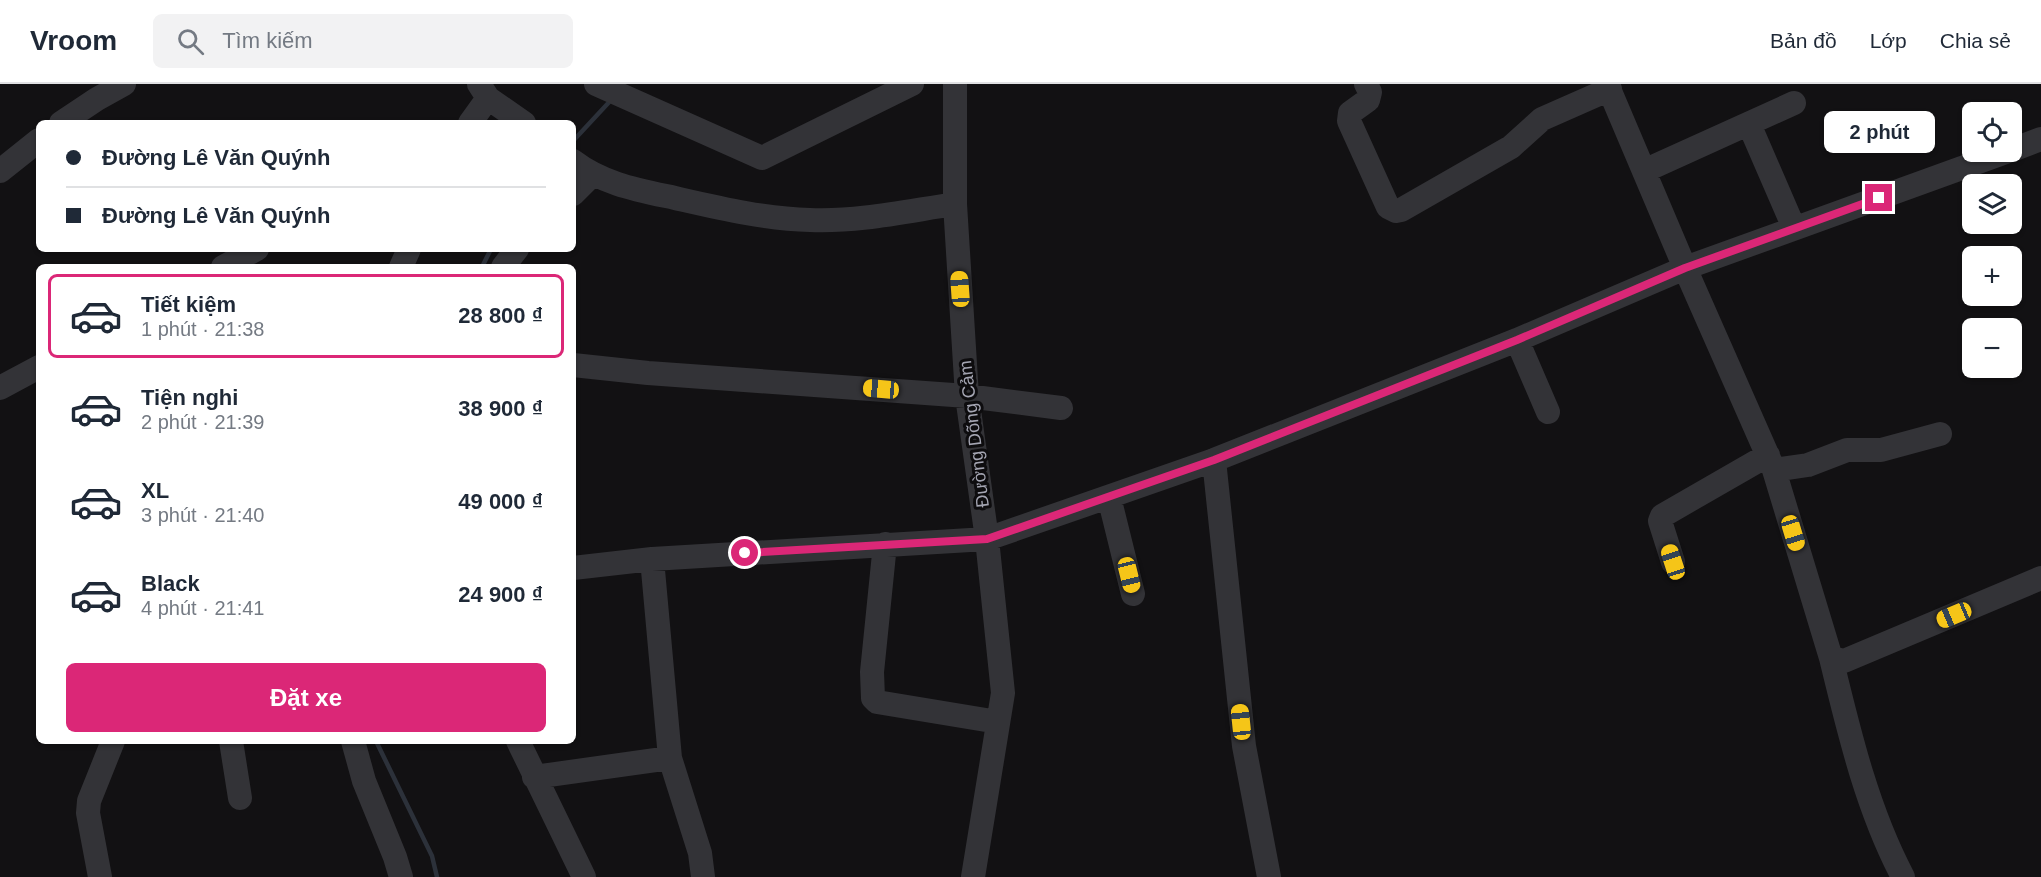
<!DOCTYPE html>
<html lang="vi">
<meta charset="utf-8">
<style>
:root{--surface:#fff;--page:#f2f2f3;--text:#1f2937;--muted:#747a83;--line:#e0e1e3;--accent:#db2777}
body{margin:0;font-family:Helvetica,sans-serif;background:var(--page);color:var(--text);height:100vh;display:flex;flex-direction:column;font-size:22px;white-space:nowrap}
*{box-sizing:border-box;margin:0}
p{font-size:20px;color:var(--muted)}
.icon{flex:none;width:33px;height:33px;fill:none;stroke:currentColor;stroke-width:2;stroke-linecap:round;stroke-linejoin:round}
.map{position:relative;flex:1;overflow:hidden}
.sheet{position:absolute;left:36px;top:180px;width:540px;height:480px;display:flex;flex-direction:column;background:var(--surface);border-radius:9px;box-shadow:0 2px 4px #0004}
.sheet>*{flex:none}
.top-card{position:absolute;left:36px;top:36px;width:540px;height:132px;border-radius:9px;box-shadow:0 2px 4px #0004;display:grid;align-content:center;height:132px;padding:0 30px;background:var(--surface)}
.controls{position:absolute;left:1962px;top:18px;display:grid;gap:12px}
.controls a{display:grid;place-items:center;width:60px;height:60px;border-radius:9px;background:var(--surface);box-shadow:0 2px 4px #0004;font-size:30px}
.end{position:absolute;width:27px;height:27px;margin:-14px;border:8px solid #db2777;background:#fff;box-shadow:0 0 0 3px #fff}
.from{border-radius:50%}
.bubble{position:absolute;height:42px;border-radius:9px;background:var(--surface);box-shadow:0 2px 4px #0004;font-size:20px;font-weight:600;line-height:42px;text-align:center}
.car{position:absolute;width:18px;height:36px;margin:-18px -9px;border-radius:8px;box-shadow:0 0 4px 2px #0007;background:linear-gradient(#f5c518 24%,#345 0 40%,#f5c518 0 76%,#345 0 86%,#f5c518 0)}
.top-card b{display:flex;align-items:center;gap:21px;height:57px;font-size:22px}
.top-card b+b{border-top:2px solid var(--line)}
.top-card i{width:15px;height:15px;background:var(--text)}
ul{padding:10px 0 0;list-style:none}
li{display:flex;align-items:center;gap:18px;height:84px;margin:0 12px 9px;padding:0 18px;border:3px solid transparent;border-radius:9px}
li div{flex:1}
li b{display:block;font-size:22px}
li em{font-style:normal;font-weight:600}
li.current{border-color:var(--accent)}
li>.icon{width:54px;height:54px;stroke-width:1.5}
.cta{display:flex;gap:12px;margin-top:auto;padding:12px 30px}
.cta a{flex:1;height:69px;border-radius:9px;background:var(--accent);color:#fff;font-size:24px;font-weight:600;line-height:69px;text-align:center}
header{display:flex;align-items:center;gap:36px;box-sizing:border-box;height:84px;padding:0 30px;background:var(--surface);border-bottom:2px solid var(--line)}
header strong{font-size:28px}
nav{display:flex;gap:33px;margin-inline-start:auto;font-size:21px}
.search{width:420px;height:54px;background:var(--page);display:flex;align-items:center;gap:15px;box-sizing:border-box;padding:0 21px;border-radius:9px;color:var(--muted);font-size:22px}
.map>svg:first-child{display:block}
</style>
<header>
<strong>Vroom</strong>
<div class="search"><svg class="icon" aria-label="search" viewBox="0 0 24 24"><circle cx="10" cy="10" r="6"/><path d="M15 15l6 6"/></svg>Tìm kiếm</div>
<nav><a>Bản đồ</a><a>Lớp</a><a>Chia sẻ</a></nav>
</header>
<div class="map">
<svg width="2041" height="793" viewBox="0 0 2041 793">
<rect width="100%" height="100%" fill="#121113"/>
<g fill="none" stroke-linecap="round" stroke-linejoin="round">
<path stroke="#2c313a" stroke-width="4.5" d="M 573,57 L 612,15
M 482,183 L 491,165
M 376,657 L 432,772 L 437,793"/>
<path stroke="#333337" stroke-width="24" d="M 479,0 L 488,14 L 524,39
M 596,0 L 762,74 L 912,0
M 955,0 L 955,120 L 967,312 L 987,455 L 1003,609 L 973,793
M 1366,0 L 1370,8 L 1368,16 L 1350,29 L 1349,37 L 1388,123 L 1396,127 L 1401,126 L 1511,63 L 1542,35 L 1610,5
M 1607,0 L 1685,184 L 1774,386 L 1831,574 L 1844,577 L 2041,494
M 61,39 L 97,15 L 124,0
M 470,39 L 488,14
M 1749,40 L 1794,144
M 2012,66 L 2041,55
M 573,77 C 603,100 638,106 675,114 C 719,124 765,135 810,136 C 859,138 907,127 955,120
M 0,87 L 39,56
M 1644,87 L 1794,19
M 573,110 L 592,91
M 223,183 L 257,165
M 401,183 L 409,165
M 503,183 L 517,165
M 1517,256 L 1548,328
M 573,281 L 648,289 L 967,312 L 1061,324
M 0,304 L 39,283
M 1214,376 L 1244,662 L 1269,793
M 1774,386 L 1808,381 L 1847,366 L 1881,366 L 1940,350
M 1109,413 L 1133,510
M 885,460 L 872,588 L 873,614 L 877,618 L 998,638
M 652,475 L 670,674 L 700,769 L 703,793
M 1673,478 L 1660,437 L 1662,432 L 1768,371
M 573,484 L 652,475 L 987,455 L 1214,376 L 1517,256 L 1685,184 L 2006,68
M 1831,574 C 1849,648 1867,725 1903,793
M 231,657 L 240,714
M 353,657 L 364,697 L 395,773 L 401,793
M 518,657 L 584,793
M 534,693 L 670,674
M 100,793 L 88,729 L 89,717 L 113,657"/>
</g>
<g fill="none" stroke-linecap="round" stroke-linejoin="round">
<path stroke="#db2777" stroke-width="8" d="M 745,469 L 987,455 L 1214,376 L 1517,256 L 1685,184 L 1879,114"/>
</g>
<g text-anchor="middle" stroke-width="6" stroke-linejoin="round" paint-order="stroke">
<g font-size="18" fill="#a4a5b2" stroke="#0d0c0e">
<text transform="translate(974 350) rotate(-97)" y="6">Đường Dõng Cảm</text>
</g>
</g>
</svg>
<div class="controls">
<a><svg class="icon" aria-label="locate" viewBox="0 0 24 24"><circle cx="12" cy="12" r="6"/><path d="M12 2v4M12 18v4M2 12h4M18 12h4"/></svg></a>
<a><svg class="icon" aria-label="layers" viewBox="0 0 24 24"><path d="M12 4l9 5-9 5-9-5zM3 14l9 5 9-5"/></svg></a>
<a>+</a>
<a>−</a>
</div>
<i class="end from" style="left:745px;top:469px"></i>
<i class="end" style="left:1879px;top:114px"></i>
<div class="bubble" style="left:1824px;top:27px;width:111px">2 phút</div>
<i class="car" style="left:960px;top:205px;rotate:356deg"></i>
<i class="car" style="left:881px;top:305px;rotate:275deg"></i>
<i class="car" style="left:1793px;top:449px;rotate:163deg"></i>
<i class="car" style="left:1673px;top:478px;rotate:342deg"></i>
<i class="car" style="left:1129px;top:491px;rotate:166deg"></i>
<i class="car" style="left:1954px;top:531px;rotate:247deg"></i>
<i class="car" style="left:1241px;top:638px;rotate:354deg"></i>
<div class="top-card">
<b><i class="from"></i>Đường Lê Văn Quýnh</b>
<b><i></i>Đường Lê Văn Quýnh</b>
</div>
<section class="sheet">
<ul>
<li class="current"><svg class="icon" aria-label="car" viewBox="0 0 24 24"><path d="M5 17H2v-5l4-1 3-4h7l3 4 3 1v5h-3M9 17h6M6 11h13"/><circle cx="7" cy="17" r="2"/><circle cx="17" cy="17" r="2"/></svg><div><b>Tiết kiệm</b><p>1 phút · 21:38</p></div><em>28 800 ₫</em></li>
<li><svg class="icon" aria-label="car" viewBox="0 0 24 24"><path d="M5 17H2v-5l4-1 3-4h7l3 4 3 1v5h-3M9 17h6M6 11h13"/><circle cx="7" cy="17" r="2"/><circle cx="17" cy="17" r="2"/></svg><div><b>Tiện nghi</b><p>2 phút · 21:39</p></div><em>38 900 ₫</em></li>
<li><svg class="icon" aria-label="car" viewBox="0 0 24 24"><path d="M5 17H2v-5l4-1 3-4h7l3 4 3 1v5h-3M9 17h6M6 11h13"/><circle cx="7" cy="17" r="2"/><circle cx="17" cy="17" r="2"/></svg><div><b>XL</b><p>3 phút · 21:40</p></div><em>49 000 ₫</em></li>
<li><svg class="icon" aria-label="car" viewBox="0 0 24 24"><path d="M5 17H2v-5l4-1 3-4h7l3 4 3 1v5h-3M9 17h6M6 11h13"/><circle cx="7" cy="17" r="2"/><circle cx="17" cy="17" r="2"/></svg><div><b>Black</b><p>4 phút · 21:41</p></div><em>24 900 ₫</em></li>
</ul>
<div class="cta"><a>Đặt xe</a></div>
</section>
</div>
